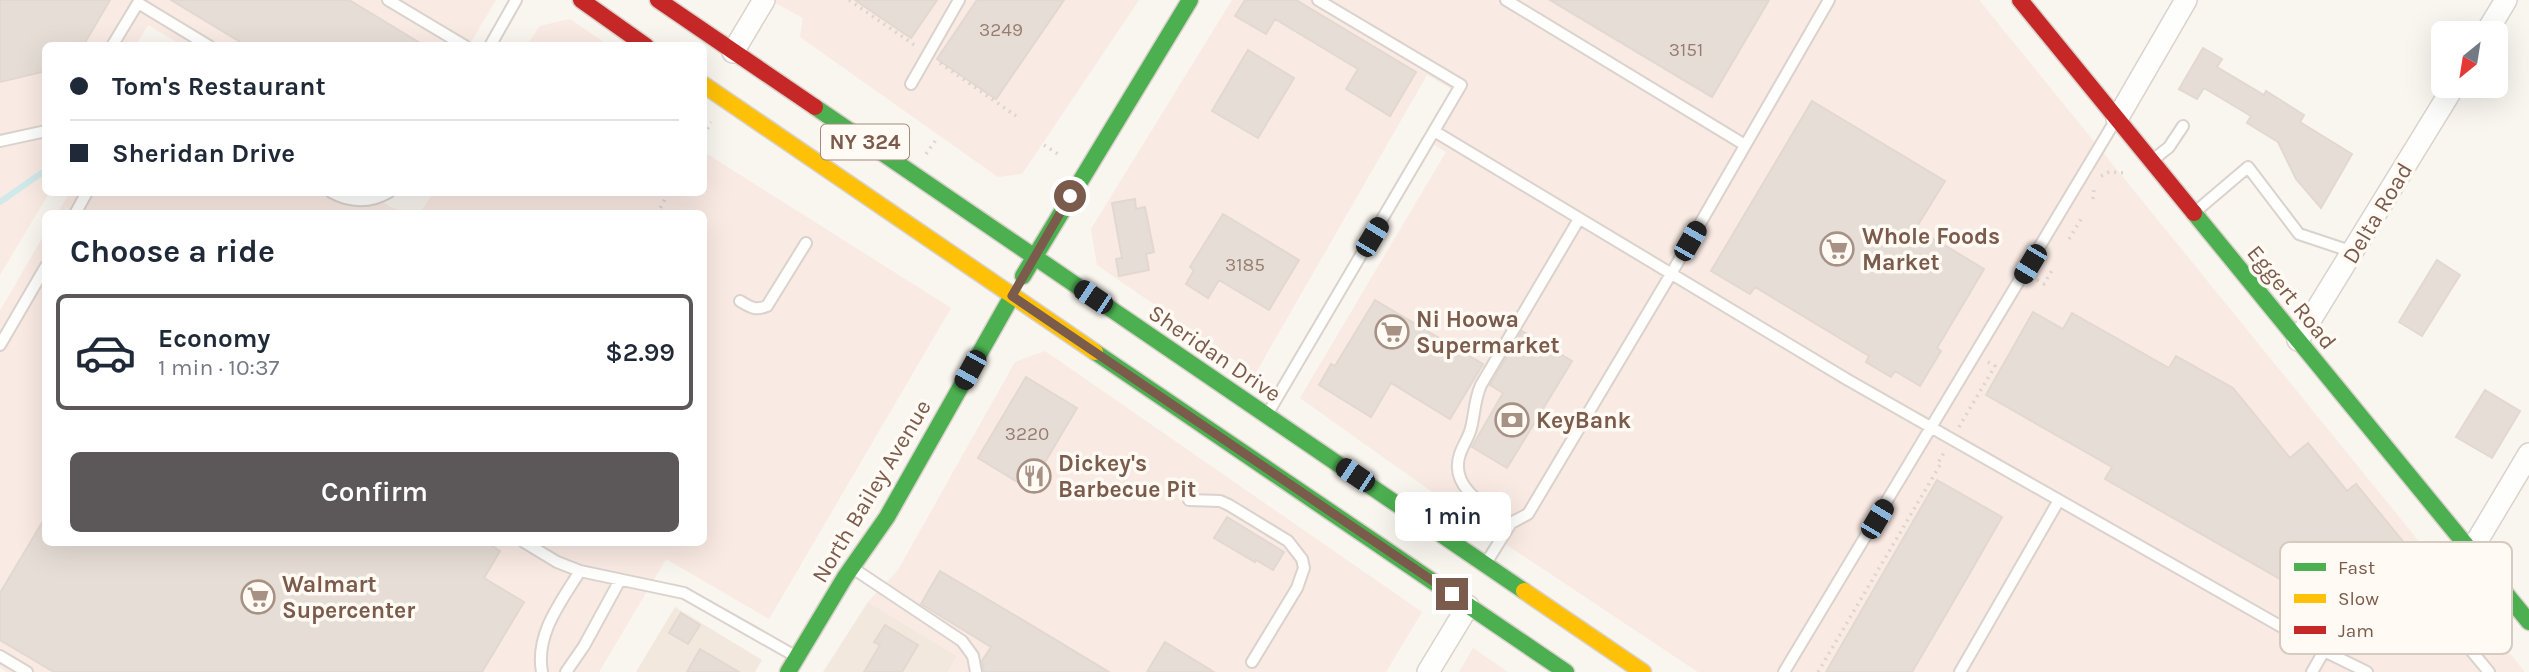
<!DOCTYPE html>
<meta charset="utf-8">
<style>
:root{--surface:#fff;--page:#f6f6f7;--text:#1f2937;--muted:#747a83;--line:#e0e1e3;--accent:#5c585a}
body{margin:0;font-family:Karla,sans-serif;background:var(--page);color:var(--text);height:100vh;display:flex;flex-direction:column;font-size:26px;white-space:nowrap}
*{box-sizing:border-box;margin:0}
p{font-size:23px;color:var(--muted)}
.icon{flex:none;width:38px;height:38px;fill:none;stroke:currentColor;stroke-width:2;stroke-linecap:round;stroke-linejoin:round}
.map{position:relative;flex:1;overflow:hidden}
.sheet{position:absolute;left:42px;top:210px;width:665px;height:336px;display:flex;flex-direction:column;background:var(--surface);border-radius:10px;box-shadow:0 7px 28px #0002}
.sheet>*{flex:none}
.hud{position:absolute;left:42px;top:42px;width:665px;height:154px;border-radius:10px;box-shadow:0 7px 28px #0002;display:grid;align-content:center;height:154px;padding:0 28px;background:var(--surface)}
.needle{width:46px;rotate:210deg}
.fabs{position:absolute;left:2431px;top:21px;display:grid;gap:14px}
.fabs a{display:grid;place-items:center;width:77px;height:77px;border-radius:10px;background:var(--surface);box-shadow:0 7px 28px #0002;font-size:35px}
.end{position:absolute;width:32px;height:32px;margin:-16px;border:9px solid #7b5b4c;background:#fff;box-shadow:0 0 0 4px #fff}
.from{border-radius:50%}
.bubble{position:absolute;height:49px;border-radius:10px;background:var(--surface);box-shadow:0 7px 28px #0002;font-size:23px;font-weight:600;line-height:49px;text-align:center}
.car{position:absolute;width:21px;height:42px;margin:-21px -10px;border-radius:9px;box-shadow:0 0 5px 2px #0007;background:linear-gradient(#222 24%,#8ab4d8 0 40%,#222 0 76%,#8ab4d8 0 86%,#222 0)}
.hud b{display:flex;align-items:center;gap:24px;height:66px;font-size:26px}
.hud b+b{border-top:2px solid var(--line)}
.hud i{width:18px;height:18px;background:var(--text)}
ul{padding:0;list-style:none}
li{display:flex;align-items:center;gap:21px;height:116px;margin:0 14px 10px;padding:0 14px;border:4px solid var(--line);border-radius:10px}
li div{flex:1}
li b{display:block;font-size:26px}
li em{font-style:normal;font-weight:600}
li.current{border-color:var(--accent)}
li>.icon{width:63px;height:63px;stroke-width:1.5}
h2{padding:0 28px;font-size:32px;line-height:84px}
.primary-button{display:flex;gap:14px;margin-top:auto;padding:14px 28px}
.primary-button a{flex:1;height:80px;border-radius:10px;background:var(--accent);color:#fff;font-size:28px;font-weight:600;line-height:80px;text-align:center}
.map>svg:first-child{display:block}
</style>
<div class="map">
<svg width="2529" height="672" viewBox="0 0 2529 672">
<rect width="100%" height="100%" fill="#f9f5ef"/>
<path fill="#f2e8dd" d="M 868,602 L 957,656 L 948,672 L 823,672 Z
M 675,607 L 762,660 L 755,672 L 636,672 Z"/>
<path fill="#f9eae3" d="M 0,0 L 496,0 L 469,45 L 182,45 L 148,25 L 136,45 L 46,46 L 46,192 L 49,193 L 0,275 Z
M 770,0 L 1139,0 L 1022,174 L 998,177 L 800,37 L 803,18 Z
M 1232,0 L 1979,0 L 2525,672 L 1698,672 L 1504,543 L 1300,398 L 1446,152 L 1431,143 L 1460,94 L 1427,75 L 1255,374 L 1097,265 L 1091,229 Z
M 570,19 L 608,45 L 527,45 L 540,26 Z
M 704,152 L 951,308 L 769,619 L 666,559 L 599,672 L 7,672 L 0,668 L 0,311 L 45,233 L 46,542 L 704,542 L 704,214 L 420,213 L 433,193 L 704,192 Z
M 70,192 L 366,193 L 402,213 L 57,214 Z
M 1045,351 L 1422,612 L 1386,672 L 948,672 L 957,656 L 868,602 L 898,570 L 1015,362 Z
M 1473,648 L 1508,672 L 1459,672 Z"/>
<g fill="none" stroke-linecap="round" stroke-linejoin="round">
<path stroke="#d0e9eb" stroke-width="6" d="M 0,202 L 46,170"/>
</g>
<path fill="#e6ded6" stroke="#e2d8d1" stroke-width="2" d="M 0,0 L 110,0 L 83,46 L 46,46 L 46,71 L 0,82 Z
M 171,0 L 349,0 L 425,46 L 247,46 Z
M 855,0 L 937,0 L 911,38 Z
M 977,0 L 1064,0 L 996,99 L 937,59 Z
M 1245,0 L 1296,0 L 1416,72 L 1390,116 L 1346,89 L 1358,69 L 1275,19 L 1266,34 L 1235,16 Z
M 1550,0 L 1769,0 L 1712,97 Z
M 2203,48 L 2222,59 L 2217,67 L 2264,95 L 2266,91 L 2304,115 L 2300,122 L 2352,154 L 2321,208 L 2296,179 L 2278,142 L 2247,123 L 2251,116 L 2204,88 L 2197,99 L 2179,89 Z
M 1248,50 L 1294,78 L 1258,138 L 1212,111 Z
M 1812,101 L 1945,181 L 1916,228 L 1984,269 L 1937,348 L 1941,351 L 1920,386 L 1895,371 L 1891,377 L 1866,362 L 1869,356 L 1755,287 L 1750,294 L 1711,271 Z
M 1135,199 L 1136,209 L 1145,207 L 1154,252 L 1146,254 L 1149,270 L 1119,276 L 1116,259 L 1122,258 L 1112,203 Z
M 1223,214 L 1299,260 L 1269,310 L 1219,280 L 1208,298 L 1186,284 L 1194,270 L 1190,267 Z
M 2437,260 L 2460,275 L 2422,336 L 2399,322 Z
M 1375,300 L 1483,364 L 1450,419 L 1391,383 L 1371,417 L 1319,385 L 1331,364 L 1335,366 Z
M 2033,312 L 2063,329 L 2072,313 L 2169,368 L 2176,356 L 2233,388 L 2290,458 L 2308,443 L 2347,491 L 2356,484 L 2433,578 L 2393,647 L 2290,589 L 2292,586 L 2105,479 L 2112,467 L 1986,395 Z
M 1522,331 L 1572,361 L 1507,468 L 1472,447 L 1503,393 L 1490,385 Z
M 1026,377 L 1077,408 L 1029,489 L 978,458 Z
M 2485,390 L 2520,411 L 2492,458 L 2456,437 Z
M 1937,480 L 2002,517 L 1952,604 L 1912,672 L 1826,672 Z
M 46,516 L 46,542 L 486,542 L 500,551 L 484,578 L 524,602 L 482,672 L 54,672 L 0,640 L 0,593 Z
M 1227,517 L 1284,552 L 1273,570 L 1256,560 L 1255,562 L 1214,538 Z
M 940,571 L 1011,613 L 1109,672 L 984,672 L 982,661 L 991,647 L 921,604 Z
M 681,613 L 700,625 L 688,644 L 669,633 Z
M 885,625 L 918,645 L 902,672 L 864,672 L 880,645 L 874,642 Z
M 1165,642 L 1214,672 L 1147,672 Z
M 700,649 L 739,672 L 687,672 Z"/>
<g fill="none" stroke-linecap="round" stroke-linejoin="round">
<defs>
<path id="lane" d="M 388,0 L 465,46
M 1506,0 L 1745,145
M 112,46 L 138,3 L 209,46
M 490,46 L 516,0
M 911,84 L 959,0
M 1434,131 L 1848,380 L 2324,651 L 2312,672
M 0,141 L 46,131
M 2154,159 L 2169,147 L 2183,126
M 331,192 C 350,203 371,203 389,192
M 2195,212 L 2248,167 L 2299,234 L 2353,252
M 75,214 L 87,192
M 740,301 C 750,307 755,311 767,306 L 806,243
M 0,345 L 46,266
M 1268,413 L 1461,85 L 1318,0
M 1189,500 L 1220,501 L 1229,505 L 1288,541 L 1302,559 L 1304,568 L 1297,588 L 1252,662
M 1511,523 C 1488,508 1448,488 1460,454 C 1463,445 1469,437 1471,428 C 1475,413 1474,401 1481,385 L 1579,219
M 524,542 L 557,562 L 580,571 L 684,593 L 795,656
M 2470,555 C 2467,564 2464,577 2458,584 C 2448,597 2441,594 2440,613 L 2489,672
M 1488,560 L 1511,523 L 1528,514 L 1671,274 L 1829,0
M 854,569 L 962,641 L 973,656 L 976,672
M 2324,651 L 2367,672
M 0,656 L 27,672
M 542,672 C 535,634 561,602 580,571
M 566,672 L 584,646 L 620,580
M 1784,672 L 2115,121
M 1960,672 L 2059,500"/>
<path id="street" d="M 2486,33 L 2506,0
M 733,52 L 764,0
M 2117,119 L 2186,0
M 2298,340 L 2454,86
M 2471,551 L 2529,454
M 1428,672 L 1468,606"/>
<path id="fast" d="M 815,107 L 1524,591
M 2194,213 L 2529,622
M 1023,276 L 1190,0
M 1095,352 L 1566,672
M 788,672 L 845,577 L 887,517 L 1012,296"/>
<path id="slow" d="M 704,85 L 1095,352
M 1524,591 L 1643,672"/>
<path id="jam" d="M 581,0 L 646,46
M 658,0 L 815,107
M 2020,0 L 2194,213"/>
</defs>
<use href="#lane" stroke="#dad2cd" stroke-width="14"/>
<use href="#street" stroke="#dad2cd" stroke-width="24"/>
<use href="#fast" stroke="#d9d1cb" stroke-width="19"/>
<use href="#slow" stroke="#d9d1cb" stroke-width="19"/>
<use href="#jam" stroke="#d9d1cb" stroke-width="19"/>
<path stroke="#dcd4d0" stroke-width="3.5" stroke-dasharray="2 5" stroke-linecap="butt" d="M 849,0 L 916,46
M 940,63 L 1016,116
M 704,135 L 711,122
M 1044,145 L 1061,156
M 926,154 L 938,137
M 2101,176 L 2109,172 L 2127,173
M 2093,199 L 2094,188
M 626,214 L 628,210 L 634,214
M 657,214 L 669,192
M 2069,239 L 2081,219
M 2037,280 L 2044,284 L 2052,270
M 1959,427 L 1995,366 L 1988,362
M 1818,672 L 1940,465 L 1938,463 L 1945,451"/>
<use href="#lane" stroke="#fefefd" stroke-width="10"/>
<use href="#street" stroke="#fefefd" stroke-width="21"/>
<use href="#fast" stroke="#4caf50" stroke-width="16"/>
<use href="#slow" stroke="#ffc107" stroke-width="16"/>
<use href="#jam" stroke="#c62828" stroke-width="16"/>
</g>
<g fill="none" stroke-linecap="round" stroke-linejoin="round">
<path stroke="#7b5b4c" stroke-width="9" d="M 1070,196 L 1012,296 L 1452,594"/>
</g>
<defs>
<symbol id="supermarket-ring" viewBox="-11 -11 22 22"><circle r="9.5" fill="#fffaf3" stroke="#a79185" stroke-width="1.5"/><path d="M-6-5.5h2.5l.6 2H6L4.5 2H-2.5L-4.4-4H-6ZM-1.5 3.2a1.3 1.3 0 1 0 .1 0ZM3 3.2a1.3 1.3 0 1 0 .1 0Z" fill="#a79185"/></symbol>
<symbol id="bank-ring" viewBox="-11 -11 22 22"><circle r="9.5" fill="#fffaf3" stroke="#a79185" stroke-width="1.5"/><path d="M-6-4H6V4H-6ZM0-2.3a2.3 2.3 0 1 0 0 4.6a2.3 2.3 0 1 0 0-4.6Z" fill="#a79185"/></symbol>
<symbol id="restaurant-ring" viewBox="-11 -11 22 22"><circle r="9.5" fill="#fffaf3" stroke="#a79185" stroke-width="1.5"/><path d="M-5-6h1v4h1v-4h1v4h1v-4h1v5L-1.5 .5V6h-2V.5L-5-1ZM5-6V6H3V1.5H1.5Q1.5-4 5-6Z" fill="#a79185"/></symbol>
</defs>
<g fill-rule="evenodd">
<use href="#supermarket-ring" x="1818" y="230" width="38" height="38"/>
<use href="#supermarket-ring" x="1373" y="313" width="38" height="38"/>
<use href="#bank-ring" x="1493" y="401" width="38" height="38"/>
<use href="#restaurant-ring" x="1015" y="457" width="38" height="38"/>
<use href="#supermarket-ring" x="239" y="578" width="38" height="38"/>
</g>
<g text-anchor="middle" stroke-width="7" stroke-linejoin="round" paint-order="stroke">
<g font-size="19" fill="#987e71">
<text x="1001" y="36">3249</text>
<text x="1686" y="56">3151</text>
<text x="1245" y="271">3185</text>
<text x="1027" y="440">3220</text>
</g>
<rect fill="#fffaf3" stroke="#a38b7e" stroke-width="2" x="821" y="124.5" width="88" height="35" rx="5"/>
<g font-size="21" font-weight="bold" fill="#7b5b4c">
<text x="865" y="149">NY 324</text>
</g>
<g font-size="23" fill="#7b5b4c" stroke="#fffaf3">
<text transform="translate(2377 213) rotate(-59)" y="8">Delta Road</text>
<text transform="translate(2292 297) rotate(51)" y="8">Eggert Road</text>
<text transform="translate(1215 353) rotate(34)" y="8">Sheridan Drive</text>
<text transform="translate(871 491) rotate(-59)" y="8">North Bailey Avenue</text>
</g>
<g font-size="23" font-weight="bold" fill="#7b5b4c" stroke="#fffaf3" text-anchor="start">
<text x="1862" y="244">Whole Foods<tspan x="1862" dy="26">Market</tspan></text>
<text x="1416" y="327">Ni Hoowa<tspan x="1416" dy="26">Supermarket</tspan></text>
<text x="1536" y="428">KeyBank</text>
<text x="1058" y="471">Dickey's<tspan x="1058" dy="26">Barbecue Pit</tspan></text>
<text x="282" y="592">Walmart<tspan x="282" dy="26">Supercenter</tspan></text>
</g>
</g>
<rect x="2280" y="542" width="232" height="112" rx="10" fill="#fffaf3" stroke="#d7cac1" stroke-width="2"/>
<rect x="2294" y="563" width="32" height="8" fill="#4caf50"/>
<rect x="2294" y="594" width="32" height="9" fill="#ffc107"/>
<rect x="2294" y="626" width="32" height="8" fill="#c62828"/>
<g font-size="19" fill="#7b5b4c">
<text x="2338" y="574">Fast</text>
<text x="2338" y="605">Slow</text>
<text x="2338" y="637">Jam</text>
</g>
</svg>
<div class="fabs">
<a><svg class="needle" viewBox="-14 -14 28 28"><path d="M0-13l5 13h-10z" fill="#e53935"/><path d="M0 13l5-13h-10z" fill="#747a83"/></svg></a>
</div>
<i class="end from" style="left:1070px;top:196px"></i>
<i class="end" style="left:1452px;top:594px"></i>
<div class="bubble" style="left:1395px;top:492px;width:116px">1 min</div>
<i class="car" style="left:1372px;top:237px;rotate:31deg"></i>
<i class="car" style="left:1690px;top:241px;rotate:30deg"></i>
<i class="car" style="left:2030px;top:264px;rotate:211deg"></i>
<i class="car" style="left:1093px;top:297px;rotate:304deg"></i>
<i class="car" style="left:970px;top:370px;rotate:209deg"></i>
<i class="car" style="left:1355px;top:475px;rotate:304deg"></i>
<i class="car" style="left:1877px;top:519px;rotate:31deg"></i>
<div class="hud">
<b><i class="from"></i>Tom's Restaurant</b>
<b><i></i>Sheridan Drive</b>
</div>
<section class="sheet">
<h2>Choose a ride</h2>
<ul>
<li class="current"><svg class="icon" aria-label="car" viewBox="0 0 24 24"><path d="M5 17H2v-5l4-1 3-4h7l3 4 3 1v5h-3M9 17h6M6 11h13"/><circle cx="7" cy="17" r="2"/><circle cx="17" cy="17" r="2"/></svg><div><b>Economy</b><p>1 min · 10:37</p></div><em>$2.99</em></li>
</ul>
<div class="primary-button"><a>Confirm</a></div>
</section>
</div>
